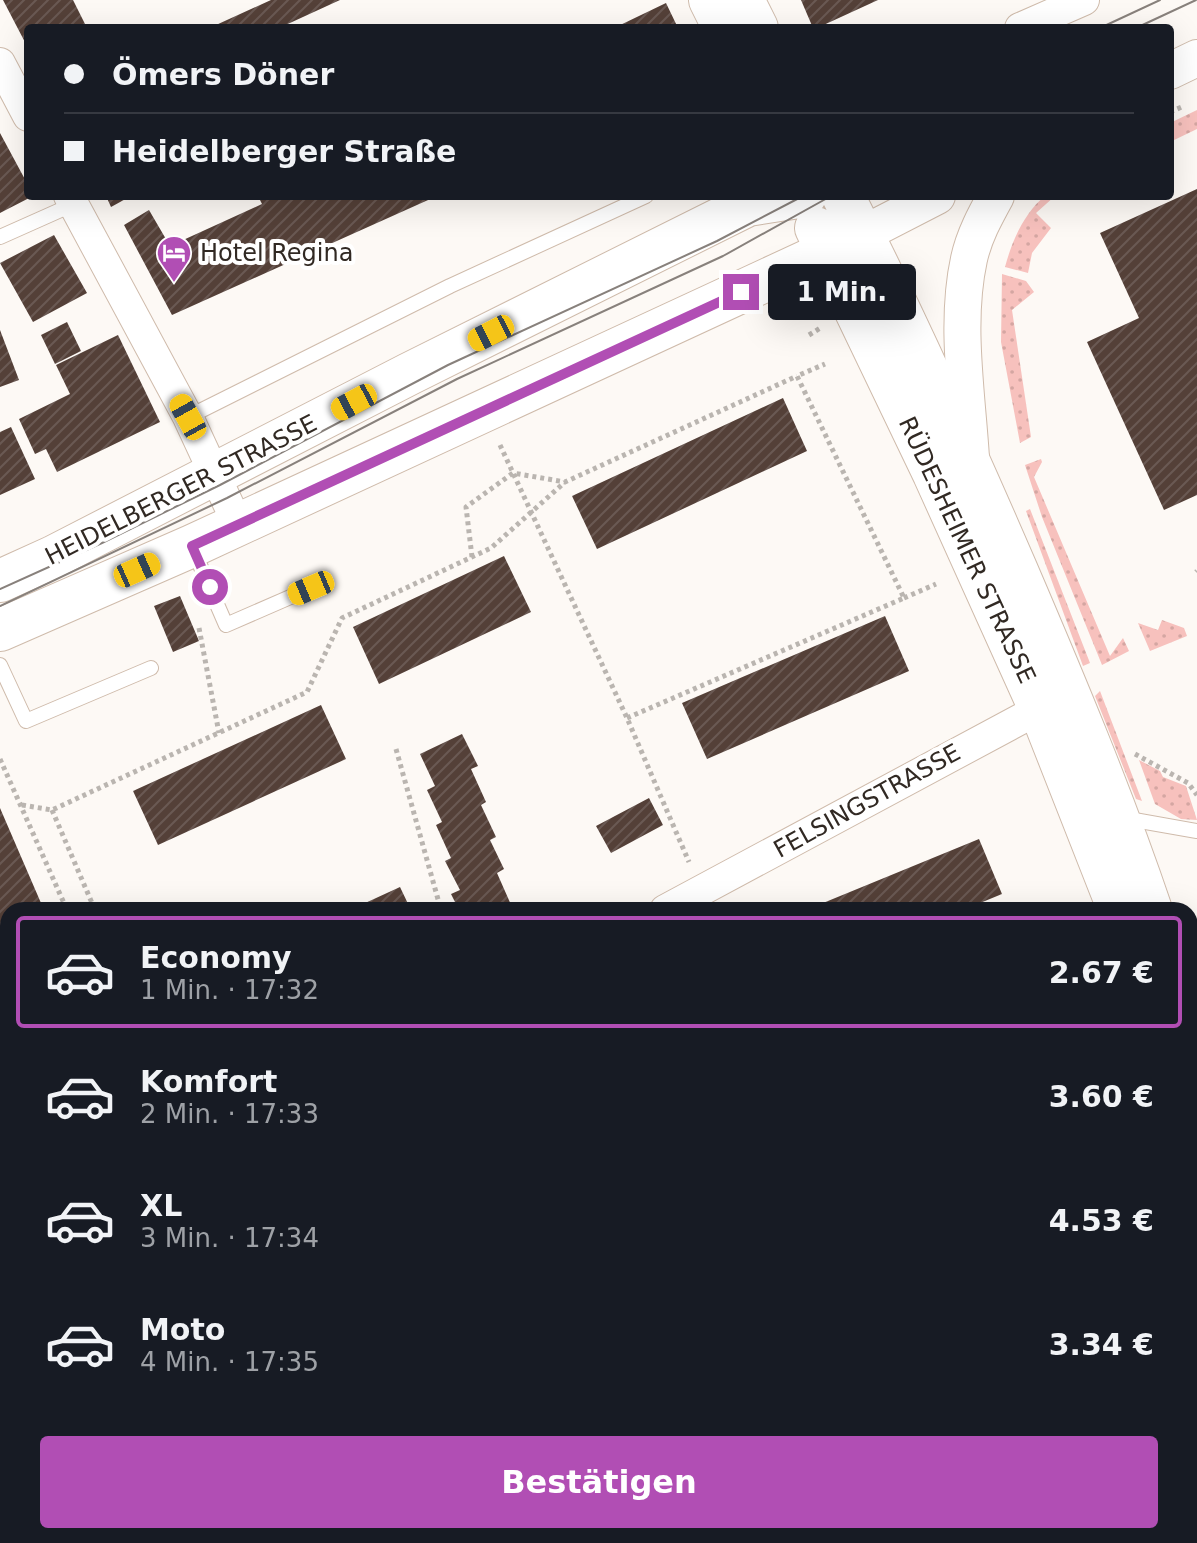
<!DOCTYPE html>
<html lang="de">
<meta charset="utf-8">
<style>
:root{--surface:#171b24;--page:#20242c;--text:#f1f3f6;--muted:#9ea1a6;--line:#363941;--accent:#b14eb4}
body{margin:0;font-family:"DejaVu Sans",sans-serif;background:var(--page);color:var(--text);height:100vh;display:flex;flex-direction:column;font-size:30px;white-space:nowrap}
*{box-sizing:border-box;margin:0}
p{font-size:26px;color:var(--muted)}
.icon{flex:none;width:44px;height:44px;fill:none;stroke:currentColor;stroke-width:2;stroke-linecap:round;stroke-linejoin:round}
.map{position:relative;flex:1;overflow:hidden}
.panel{position:absolute;left:0px;top:902px;width:1198px;height:642px;display:flex;flex-direction:column;background:var(--surface);border-radius:24px 24px 0 0;box-shadow:0 8px 32px #0002}
.panel>*{flex:none}
.guide{position:absolute;left:24px;top:24px;width:1150px;height:176px;border-radius:8px;box-shadow:0 8px 32px #0002;display:grid;align-content:center;height:176px;padding:0 40px;background:var(--surface)}
.end{position:absolute;width:36px;height:36px;margin:-18px;border:10px solid #b14eb4;background:#fff;box-shadow:0 0 0 4px #fff}
.from{border-radius:50%}
.bubble{position:absolute;height:56px;border-radius:8px;background:var(--surface);box-shadow:0 8px 32px #0002;font-size:26px;font-weight:700;line-height:56px;text-align:center}
.car{position:absolute;width:24px;height:48px;margin:-24px -12px;border-radius:10px;box-shadow:0 0 6px 2px #0007;background:linear-gradient(#f5c518 24%,#345 0 40%,#f5c518 0 76%,#345 0 86%,#f5c518 0)}
.guide b{display:flex;align-items:center;gap:28px;height:76px;font-size:30px}
.guide b+b{border-top:2px solid var(--line)}
.guide i{width:20px;height:20px;background:var(--text)}
ul{padding:14px 0 0;list-style:none}
li{display:flex;align-items:center;gap:24px;height:112px;margin:0 16px 12px;padding:0 24px;border:4px solid transparent;border-radius:8px}
li div{flex:1}
li b{display:block;font-size:30px}
li em{font-style:normal;font-weight:700}
li.active{border-color:var(--accent)}
li>.icon{width:72px;height:72px;stroke-width:1.5}
.primary-button{display:flex;gap:16px;margin-top:auto;padding:16px 40px}
.primary-button a{flex:1;height:92px;border-radius:8px;background:var(--accent);color:#fff;font-size:32px;font-weight:700;line-height:92px;text-align:center}
.map>svg:first-child{display:block}
</style>
<div class="map">
<svg width="1197" height="1543" viewBox="0 0 1197 1543">
<defs>
<pattern id="grass-dots" width="8" height="8" patternUnits="userSpaceOnUse" patternTransform="scale(2)"><rect width="8" height="8" fill="#f7c1bd"/><path d="M2 2h.1M6 6h.1" fill="none" stroke="#d4a6a2" stroke-width="1.8" stroke-linecap="round"/></pattern>
<pattern id="building-hatch" width="6" height="6" patternUnits="userSpaceOnUse" patternTransform="scale(2)"><rect width="6" height="6" fill="#544038"/><path d="M-1 1l2-2M0 6l6-6M5 7l2-2" fill="none" stroke="#6a5953"/></pattern>
</defs>
<rect width="100%" height="100%" fill="#fdf9f5"/>
<path fill="url(#grass-dots)" d="M 1197,110 L 1197,129 L 1170,142 L 1170,123 Z
M 1045,196 L 1055,196 L 1036,213 L 1051,228 L 1032,253 L 1028,273 L 1005,267 C 1012,241 1024,213 1045,196 Z
M 1002,274 L 1026,281 L 1034,292 L 1012,310 L 1031,437 L 1020,443 L 1001,342 Z
M 1041,459 L 1042,462 L 1034,477 L 1110,656 L 1123,638 L 1129,651 L 1102,665 L 1042,517 L 1025,465 Z
M 1030,509 L 1090,663 L 1083,666 L 1026,511 Z
M 1162,620 L 1184,628 L 1187,636 L 1150,651 L 1138,623 L 1158,630 Z
M 1100,691 L 1142,801 L 1136,799 L 1095,696 Z
M 1139,760 L 1160,771 L 1163,777 L 1186,786 L 1197,820 L 1181,819 L 1155,804 Z"/>
<path fill="url(#building-hatch)" d="M 3,0 L 73,0 L 87,28 L 28,28 L 28,48 Z
M 271,0 L 340,0 L 279,28 L 218,28 L 216,25 Z
M 801,0 L 878,0 L 817,28 L 813,28 Z
M 666,3 L 678,28 L 614,28 Z
M 0,133 L 28,185 L 28,196 L 33,196 L 0,213 Z
M 1197,189 L 1197,495 L 1164,510 L 1087,342 L 1139,318 L 1100,233 Z
M 106,196 L 131,196 L 111,207 Z
M 258,196 L 437,196 L 172,315 L 124,225 L 149,210 L 170,246 L 262,204 Z
M 54,235 L 87,293 L 33,322 L 0,263 Z
M 67,322 L 81,351 L 55,364 L 41,335 Z
M 0,330 L 19,380 L 0,387 Z
M 118,335 L 160,422 L 57,472 L 46,449 L 35,454 L 19,419 L 70,394 L 56,365 Z
M 783,398 L 807,451 L 597,549 L 572,496 Z
M 11,427 L 35,479 L 0,495 L 0,432 Z
M 504,556 L 531,612 L 379,684 L 353,627 Z
M 180,596 L 199,641 L 173,652 L 154,606 Z
M 885,616 L 909,671 L 707,759 L 682,703 Z
M 321,705 L 346,759 L 158,845 L 133,791 Z
M 462,734 L 478,766 L 471,769 L 486,802 L 481,805 L 496,837 L 490,840 L 504,869 L 497,873 L 512,907 L 505,910 L 459,910 L 451,894 L 460,890 L 445,861 L 451,858 L 436,825 L 442,822 L 427,790 L 435,786 L 420,754 Z
M 649,798 L 663,825 L 611,853 L 596,826 Z
M 0,808 L 44,910 L 8,910 L 8,988 L 0,991 Z
M 979,839 L 1002,894 L 963,910 L 806,910 Z
M 400,887 L 411,910 L 350,910 Z
M 0,1030 L 8,1051 L 8,1106 L 3,1108 L 0,1101 Z
M 8,1257 L 8,1396 L 0,1378 L 0,1261 Z
M 117,1536 L 274,1536 L 255,1543 L 97,1543 Z"/>
<g fill="none" stroke-linecap="round" stroke-linejoin="round">
<defs>
<path id="service" d="M 0,237 L 74,204
M 188,417 L 450,286 L 646,196
M 193,549 L 226,625 L 311,588
M 0,665 L 26,721 L 151,668
M 1123,818 L 1197,831
M 458,1536 L 461,1543
M 19,1543 L 36,1536"/>
<path id="minor" d="M 1020,28 L 1084,0
M 0,63 L 28,116
M 69,196 L 188,417 L 238,525
M 665,910 L 1058,699
M 0,1222 L 8,1219"/>
<path id="tertiary" d="M 1170,71 L 1197,58
M 840,246 L 937,196
M 971,458 C 967,393 955,323 969,259 C 974,236 985,216 996,196"/>
<path id="secondary" d="M 710,0 L 724,28
M 743,0 L 757,28
M 843,196 C 906,319 962,444 1017,571 C 1065,683 1112,795 1151,910
M 816,228 L 934,474 L 1040,709 L 1119,910
M 0,581 L 53,557 L 409,374 L 748,205 L 805,196
M 0,630 L 192,546 L 827,252
M 1190,1028 L 1197,1050
M 1190,1134 L 1197,1158"/>
<path id="primary" d="M 1190,1414 L 1197,1413
M 617,1543 L 646,1536"/>
</defs>
<use href="#service" stroke="#cfbbab" stroke-width="16"/>
<use href="#minor" stroke="#cfbbab" stroke-width="32"/>
<use href="#tertiary" stroke="#cfbbab" stroke-width="38"/>
<use href="#secondary" stroke="#cfbbab" stroke-width="44"/>
<use href="#primary" stroke="#cfbbab" stroke-width="46"/>
<path stroke="#bab5b0" stroke-width="5" stroke-dasharray="4 4" stroke-linecap="butt" d="M 1170,112 L 1184,106
M 809,335 L 822,327
M 500,445 L 627,718 L 689,862
M 472,557 L 466,507 L 513,473 L 565,482 L 797,376
M 1196,572 L 1197,571
M 904,598 L 936,584
M 199,628 L 219,733
M 627,718 L 904,598 L 797,376 L 825,364
M 396,749 L 441,910
M 1135,754 L 1188,783 L 1197,795
M 0,759 L 67,910
M 22,805 L 52,810 L 307,692 L 342,618 L 491,548 L 565,482
M 52,810 L 95,910
M 1190,1299 L 1192,1292 L 1197,1291
M 1190,1476 L 1197,1476
M 422,1536 L 427,1542
M 702,1536 L 711,1543
M 903,1543 L 932,1536"/>
<use href="#service" stroke="#fff" stroke-width="14"/>
<use href="#minor" stroke="#fff" stroke-width="30"/>
<use href="#tertiary" stroke="#fff" stroke-width="36"/>
<use href="#secondary" stroke="#fff" stroke-width="42"/>
<use href="#primary" stroke="#fff" stroke-width="44"/>
<path stroke="#88817c" stroke-width="2" d="M 1100,28 L 1160,0
M 1136,28 L 1196,0
M 0,589 L 102,543 L 220,485 L 448,365 L 717,241 L 803,196
M 0,606 L 227,498 L 457,379 L 723,256 L 831,196"/>
</g>
<g fill="none" stroke-linecap="round" stroke-linejoin="round">
<path stroke="#b14eb4" stroke-width="10" d="M 210,587 L 192,546 L 741,292"/>
</g>
<defs>
<symbol id="hotel-pin" viewBox="-11 -11 22 30"><path d="M0 17L-7.5 6A9.5 9.5 0 1 1 7.5 6Z" fill="#b14eb4" stroke="#fff"/><path d="M-6-4.5h1.5V1H6V5H4.5V3h-9V5H-6ZM-4 0a1.8 1.8 0 1 1 3.6 0ZM.5 0V-2.5h3Q6-2.5 6 0Z" fill="#fff"/></symbol>
</defs>
<g fill-rule="evenodd">
<use href="#hotel-pin" x="154" y="233" width="40" height="54"/>
</g>
<g text-anchor="middle" stroke-width="8" stroke-linejoin="round" paint-order="stroke">
<g font-size="24" fill="#312923" stroke="#fff" text-anchor="start">
<text x="200" y="261">Hotel Regina</text>
</g>
<g font-size="24" fill="#312923" stroke="#fff">
<text transform="translate(181 490) rotate(-27)" y="8">HEIDELBERGER STRASSE</text>
<text transform="translate(967 550) rotate(65)" y="8">RÜDESHEIMER STRASSE</text>
<text transform="translate(867 801) rotate(-29)" y="8">FELSINGSTRASSE</text>
</g>
</g>
</svg>
<i class="end from" style="left:210px;top:587px"></i>
<i class="end" style="left:741px;top:292px"></i>
<div class="bubble" style="left:768px;top:264px;width:148px">1 Min.</div>
<i class="car" style="left:491px;top:333px;rotate:243deg"></i>
<i class="car" style="left:354px;top:402px;rotate:242deg"></i>
<i class="car" style="left:188px;top:417px;rotate:331deg"></i>
<i class="car" style="left:137px;top:570px;rotate:66deg"></i>
<i class="car" style="left:311px;top:588px;rotate:247deg"></i>
<div class="guide">
<b><i class="from"></i>Ömers Döner</b>
<b><i></i>Heidelberger Straße</b>
</div>
<section class="panel">
<ul>
<li class="active"><svg class="icon" aria-label="car" viewBox="0 0 24 24"><path d="M5 17H2v-5l4-1 3-4h7l3 4 3 1v5h-3M9 17h6M6 11h13"/><circle cx="7" cy="17" r="2"/><circle cx="17" cy="17" r="2"/></svg><div><b>Economy</b><p>1 Min. · 17:32</p></div><em>2.67 €</em></li>
<li><svg class="icon" aria-label="car" viewBox="0 0 24 24"><path d="M5 17H2v-5l4-1 3-4h7l3 4 3 1v5h-3M9 17h6M6 11h13"/><circle cx="7" cy="17" r="2"/><circle cx="17" cy="17" r="2"/></svg><div><b>Komfort</b><p>2 Min. · 17:33</p></div><em>3.60 €</em></li>
<li><svg class="icon" aria-label="car" viewBox="0 0 24 24"><path d="M5 17H2v-5l4-1 3-4h7l3 4 3 1v5h-3M9 17h6M6 11h13"/><circle cx="7" cy="17" r="2"/><circle cx="17" cy="17" r="2"/></svg><div><b>XL</b><p>3 Min. · 17:34</p></div><em>4.53 €</em></li>
<li><svg class="icon" aria-label="car" viewBox="0 0 24 24"><path d="M5 17H2v-5l4-1 3-4h7l3 4 3 1v5h-3M9 17h6M6 11h13"/><circle cx="7" cy="17" r="2"/><circle cx="17" cy="17" r="2"/></svg><div><b>Moto</b><p>4 Min. · 17:35</p></div><em>3.34 €</em></li>
</ul>
<div class="primary-button"><a>Bestätigen</a></div>
</section>
</div>
